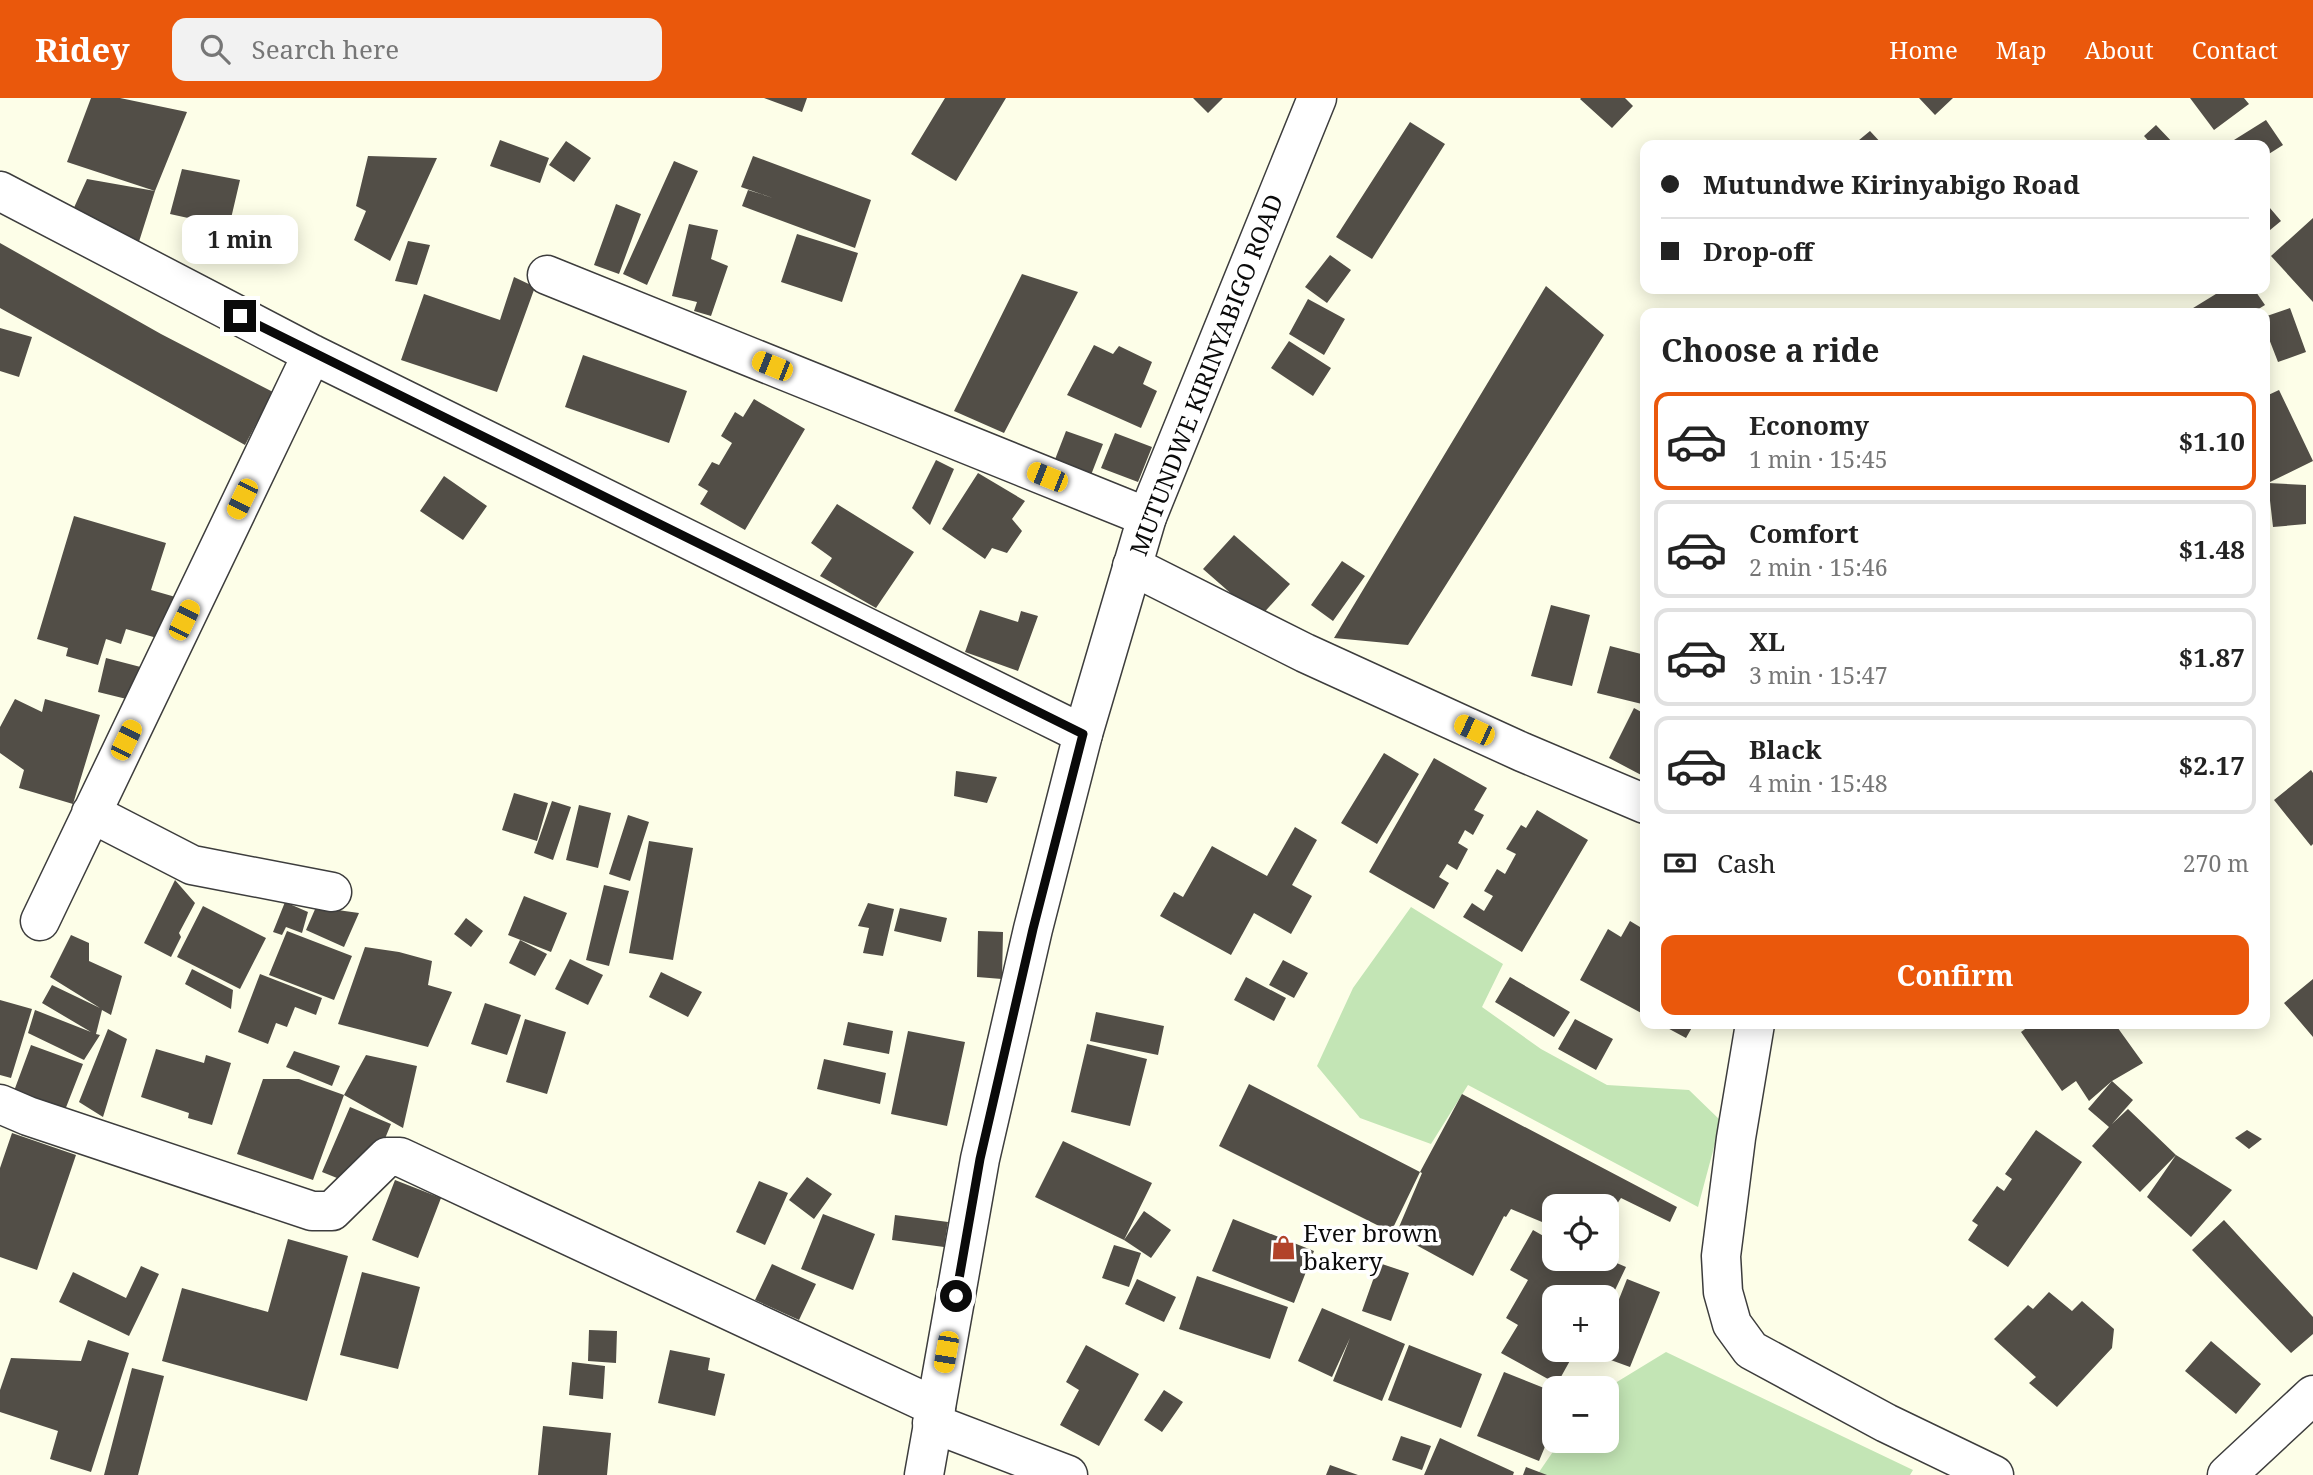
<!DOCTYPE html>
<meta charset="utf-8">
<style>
:root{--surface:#fff;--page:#f2f2f2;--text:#222;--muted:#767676;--line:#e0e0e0;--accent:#ea580c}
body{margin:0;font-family:"Noto Serif",serif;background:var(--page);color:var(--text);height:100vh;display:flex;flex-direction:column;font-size:26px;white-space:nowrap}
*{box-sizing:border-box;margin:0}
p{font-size:23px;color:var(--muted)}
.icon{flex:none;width:38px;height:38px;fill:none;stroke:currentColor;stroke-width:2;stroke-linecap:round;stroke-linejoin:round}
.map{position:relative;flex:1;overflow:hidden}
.drawer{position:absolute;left:1640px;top:210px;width:630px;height:721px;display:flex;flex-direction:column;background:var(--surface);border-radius:14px;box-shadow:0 4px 18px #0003}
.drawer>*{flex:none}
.hud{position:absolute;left:1640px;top:42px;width:630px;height:154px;border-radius:14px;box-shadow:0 4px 18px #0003;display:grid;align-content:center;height:154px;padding:0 21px;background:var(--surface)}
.buttons{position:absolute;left:1542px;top:1096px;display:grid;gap:14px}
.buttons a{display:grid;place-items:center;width:77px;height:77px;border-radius:14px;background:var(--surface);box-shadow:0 4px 18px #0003;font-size:35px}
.end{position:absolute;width:32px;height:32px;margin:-16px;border:9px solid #0a0a0a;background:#fff;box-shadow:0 0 0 4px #fff}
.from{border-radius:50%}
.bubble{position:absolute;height:49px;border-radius:14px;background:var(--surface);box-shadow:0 4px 18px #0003;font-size:23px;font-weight:700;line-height:49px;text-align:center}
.car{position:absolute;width:21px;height:42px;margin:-21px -10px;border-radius:9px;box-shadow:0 0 5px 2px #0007;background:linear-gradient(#f5c518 24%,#345 0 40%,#f5c518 0 76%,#345 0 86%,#f5c518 0)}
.hud b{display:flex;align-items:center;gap:24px;height:66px;font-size:26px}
.hud b+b{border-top:2px solid var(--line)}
.hud i{width:18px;height:18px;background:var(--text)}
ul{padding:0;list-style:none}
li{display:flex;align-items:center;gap:21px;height:98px;margin:0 14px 10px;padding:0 7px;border:4px solid var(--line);border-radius:14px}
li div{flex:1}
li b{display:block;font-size:26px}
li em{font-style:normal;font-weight:700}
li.selected{border-color:var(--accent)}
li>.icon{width:63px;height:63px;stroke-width:1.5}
h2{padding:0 21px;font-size:32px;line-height:84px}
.pay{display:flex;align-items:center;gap:18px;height:77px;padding:0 21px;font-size:26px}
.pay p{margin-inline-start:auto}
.primary-button{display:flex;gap:14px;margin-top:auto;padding:14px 21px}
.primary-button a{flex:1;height:80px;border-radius:14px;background:var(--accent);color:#fff;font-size:28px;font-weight:700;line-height:80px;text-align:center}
header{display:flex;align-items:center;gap:42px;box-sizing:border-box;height:98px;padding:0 35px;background:var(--accent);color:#fff}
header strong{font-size:33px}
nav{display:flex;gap:38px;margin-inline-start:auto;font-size:24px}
.search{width:490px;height:63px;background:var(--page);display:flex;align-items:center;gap:18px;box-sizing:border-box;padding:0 24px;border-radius:14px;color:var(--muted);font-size:26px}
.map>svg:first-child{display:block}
</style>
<header>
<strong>Ridey</strong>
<div class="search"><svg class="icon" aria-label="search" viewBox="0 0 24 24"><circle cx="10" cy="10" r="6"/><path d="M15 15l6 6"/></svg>Search here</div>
<nav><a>Home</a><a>Map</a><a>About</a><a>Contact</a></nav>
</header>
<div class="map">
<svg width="2313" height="1377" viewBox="0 0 2313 1377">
<rect width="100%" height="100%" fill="#fdfee8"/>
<path fill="#c3e5b5" d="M 1411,809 L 1503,866 L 1482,909 L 1541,951 L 1607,987 L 1689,992 L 1721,1023 L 1698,1109 L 1468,987 L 1431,1046 L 1360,1020 L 1317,968 L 1353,890 Z
M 1666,1254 L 1913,1372 L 1910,1377 L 1537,1377 L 1561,1342 L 1606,1342 L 1607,1290 Z"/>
<path fill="#524e47" d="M 91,0 L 120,0 L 187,14 L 155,93 L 137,150 L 72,114 L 87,81 L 155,93 L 67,64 Z
M 764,0 L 807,0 L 802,14 Z
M 945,0 L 1006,0 L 956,83 L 911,56 Z
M 1193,0 L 1223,0 L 1208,15 Z
M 1581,0 L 1625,0 L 1633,8 L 1612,30 L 1580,1 Z
M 1919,0 L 1953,0 L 1935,17 Z
M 2190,0 L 2244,0 L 2249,6 L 2214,32 Z
M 2266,22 L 2283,47 L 2264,59 L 2264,47 L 2226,47 Z
M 1410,24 L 1445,46 L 1372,161 L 1336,139 Z
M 2156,27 L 2175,47 L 2152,47 L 2144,38 Z
M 1870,33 L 1883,47 L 1853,47 Z
M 500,42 L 549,60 L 540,85 L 490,68 Z
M 566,43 L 591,60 L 574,84 L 549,67 Z
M 368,58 L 437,60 L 390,163 L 354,142 L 366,113 L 356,108 Z
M 753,58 L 871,102 L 855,150 L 742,108 L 748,92 L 773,100 L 741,89 Z
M 674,63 L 698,73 L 647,187 L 623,176 Z
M 182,71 L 240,82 L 229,129 L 170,116 Z
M 2264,103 L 2281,123 L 2264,137 Z
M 616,106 L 641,116 L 619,176 L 594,167 Z
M 2313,120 L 2313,204 L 2271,158 Z
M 689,126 L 718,132 L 711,161 L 728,168 L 711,218 L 694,213 L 697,204 L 672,198 Z
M 797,136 L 858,155 L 842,204 L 781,184 Z
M 408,143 L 430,147 L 417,187 L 395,183 Z
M 0,145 L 161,236 L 273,294 L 245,347 L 0,210 Z
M 1330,157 L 1351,172 L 1327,205 L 1305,189 Z
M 1022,176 L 1078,194 L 1004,335 L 954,313 Z
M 514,179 L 535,189 L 497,294 L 401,262 L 424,196 L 500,222 Z
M 1546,188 L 1604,237 L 1408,547 L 1334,540 Z
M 2224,191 L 2254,191 L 2265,207 L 2252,215 L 2185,215 Z
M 1308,201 L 1345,221 L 1324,257 L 1289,236 Z
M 2290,210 L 2306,254 L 2278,264 L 2264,228 L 2264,219 Z
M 0,230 L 32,239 L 19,279 L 0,273 Z
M 1289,243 L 1331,270 L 1313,298 L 1271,270 Z
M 1094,247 L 1113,256 L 1119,248 L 1152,264 L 1143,286 L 1157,293 L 1141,330 L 1067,297 Z
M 583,257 L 687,293 L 669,345 L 565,309 Z
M 2279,292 L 2313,363 L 2268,385 L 2306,387 L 2306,426 L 2273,429 L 2268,385 L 2264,377 L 2264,299 Z
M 754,301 L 805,331 L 745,432 L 700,406 L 708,393 L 698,387 L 712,364 L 719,367 L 732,345 L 721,338 L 735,314 L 743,319 Z
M 1066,333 L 1103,346 L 1091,377 L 1054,364 Z
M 1115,335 L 1152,349 L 1138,384 L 1101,370 Z
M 936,362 L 954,371 L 930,427 L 912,410 Z
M 978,375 L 1025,403 L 1012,421 L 1022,433 L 1007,455 L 992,450 L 985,461 L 942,431 Z
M 444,378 L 487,408 L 463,442 L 420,413 Z
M 837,406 L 914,454 L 876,510 L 820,478 L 832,460 L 811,445 Z
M 74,418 L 166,445 L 151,492 L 179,500 L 167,543 L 126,531 L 121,546 L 106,541 L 98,567 L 66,558 L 68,550 L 37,541 Z
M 1234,437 L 1290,486 L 1259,520 L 1203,471 Z
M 1342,463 L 1365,478 L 1333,523 L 1311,507 Z
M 1551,507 L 1590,517 L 1572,588 L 1531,578 Z
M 980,512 L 1018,524 L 1021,513 L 1038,518 L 1018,573 L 965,554 Z
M 1610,548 L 1645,557 L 1645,593 L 1642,606 L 1597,595 Z
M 106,560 L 156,573 L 147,606 L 98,594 Z
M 15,601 L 42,614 L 45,601 L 100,617 L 73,706 L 19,690 L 24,672 L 0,655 L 0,629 Z
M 1634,610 L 1645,616 L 1645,679 L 1609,660 Z
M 1384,655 L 1419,676 L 1377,746 L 1341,725 Z
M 1434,660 L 1487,690 L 1474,712 L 1484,717 L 1473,737 L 1465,732 L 1458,745 L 1468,751 L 1457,772 L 1447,766 L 1439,779 L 1449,785 L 1434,811 L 1369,774 Z
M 2311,672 L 2313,675 L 2313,746 L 2311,748 L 2274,702 Z
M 956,673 L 997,679 L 987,705 L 954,698 Z
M 514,695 L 548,705 L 537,743 L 502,732 Z
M 552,703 L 571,709 L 553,762 L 534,755 Z
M 579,707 L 611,715 L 598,770 L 566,762 Z
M 1537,712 L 1588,742 L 1522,854 L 1463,819 L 1472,805 L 1484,813 L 1493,798 L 1484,793 L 1497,771 L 1505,776 L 1516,756 L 1506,751 L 1521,727 L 1526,730 Z
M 628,717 L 649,724 L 630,783 L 609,776 Z
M 1295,729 L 1317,742 L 1292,787 L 1312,798 L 1291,836 L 1254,815 L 1231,857 L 1160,818 L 1174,794 L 1183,799 L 1212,748 L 1267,778 Z
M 649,743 L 693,750 L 673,862 L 629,855 Z
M 175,782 L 195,805 L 179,835 L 181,839 L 171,859 L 144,845 Z
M 604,787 L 629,793 L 609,868 L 586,862 Z
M 524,798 L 567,815 L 551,854 L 508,837 Z
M 285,804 L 308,814 L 302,835 L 286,829 L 282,837 L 273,834 Z
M 868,805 L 894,811 L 883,858 L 863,855 L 869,830 L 858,828 Z
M 203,808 L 266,840 L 240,891 L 177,859 Z
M 316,809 L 359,815 L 344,849 L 306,832 Z
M 900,810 L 947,820 L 941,844 L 894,833 Z
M 466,820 L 483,833 L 471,849 L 454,836 Z
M 1630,823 L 1645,832 L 1645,917 L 1580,882 L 1608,831 L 1621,839 Z
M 287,833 L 352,858 L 334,902 L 269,877 Z
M 978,833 L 1003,834 L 1002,881 L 977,879 Z
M 71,837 L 89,845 L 89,863 L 122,878 L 111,917 L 102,912 L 96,936 L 100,937 L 84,962 L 28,935 L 35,912 L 91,934 L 42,905 L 52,887 L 100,910 L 50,879 Z
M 520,842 L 547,856 L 535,878 L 509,865 Z
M 365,849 L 399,854 L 432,863 L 428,887 L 452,894 L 428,949 L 338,926 Z
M 570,861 L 603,877 L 588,907 L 555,891 Z
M 1283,862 L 1308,875 L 1294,900 L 1269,887 Z
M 192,871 L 233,892 L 231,911 L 185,886 Z
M 661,874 L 702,894 L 688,919 L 649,899 Z
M 260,876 L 322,900 L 316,917 L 295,909 L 287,929 L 276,925 L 268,946 L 238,934 Z
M 1246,879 L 1286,900 L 1274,923 L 1234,902 Z
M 1510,879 L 1570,914 L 1554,939 L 1495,904 Z
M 2313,881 L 2313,939 L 2284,905 Z
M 0,902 L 32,911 L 11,980 L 0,977 Z
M 485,905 L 521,917 L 507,957 L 471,946 Z
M 1096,914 L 1164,928 L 1158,957 L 1090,943 Z
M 525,921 L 566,934 L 547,996 L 506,984 Z
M 1575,921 L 1613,941 L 1596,972 L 1558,951 Z
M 848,924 L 893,933 L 889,956 L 843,947 Z
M 1660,926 L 1694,926 L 1686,940 Z
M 2032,926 L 2115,926 L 2143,965 L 2112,983 L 2133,1002 L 2112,1026 L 2128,1011 L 2176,1057 L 2140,1094 L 2092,1048 L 2109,1029 L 2088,1011 L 2112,983 L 2089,1003 L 2076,983 L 2062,993 L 2021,934 Z
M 108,931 L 127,941 L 103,1019 L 79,1004 Z
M 908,933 L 965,944 L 947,1028 L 891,1016 Z
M 1087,946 L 1147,961 L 1130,1028 L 1071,1014 Z
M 31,947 L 83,966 L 65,1012 L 14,993 Z
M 156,951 L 204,965 L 206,957 L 231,965 L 212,1027 L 188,1020 L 189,1015 L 141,999 Z
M 294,953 L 340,968 L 332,988 L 286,969 Z
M 366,957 L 417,968 L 403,1030 L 344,997 Z
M 824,961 L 886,975 L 880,1006 L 817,991 Z
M 263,981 L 299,981 L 344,997 L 313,1082 L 237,1056 Z
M 1249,986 L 1420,1074 L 1462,996 L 1677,1109 L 1670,1124 L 1621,1100 L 1606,1122 L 1606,1108 L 1554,1108 L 1554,1129 L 1511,1111 L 1506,1119 L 1504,1118 L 1473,1178 L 1396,1136 L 1422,1075 L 1420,1074 L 1391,1134 L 1219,1048 Z
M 350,1009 L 391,1026 L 377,1060 L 347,1084 L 322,1074 Z
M 2036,1032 L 2082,1064 L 2008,1169 L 1968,1142 L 1978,1127 L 1972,1123 L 1997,1088 L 2004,1093 L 2012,1081 L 2005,1076 Z
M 2247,1032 L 2262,1041 L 2249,1051 L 2235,1040 Z
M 12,1035 L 76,1057 L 37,1172 L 0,1159 L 0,1070 Z
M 1063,1043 L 1152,1085 L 1124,1142 L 1144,1113 L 1171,1132 L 1151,1160 L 1124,1142 L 1035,1099 Z
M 2176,1057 L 2232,1092 L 2191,1139 L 2147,1099 Z
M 807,1079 L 832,1096 L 814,1121 L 789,1102 Z
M 395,1082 L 441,1100 L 418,1160 L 372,1142 Z
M 759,1083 L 788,1095 L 765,1147 L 736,1134 Z
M 823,1116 L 875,1136 L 853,1192 L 801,1171 Z
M 895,1117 L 948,1124 L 944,1149 L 892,1142 Z
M 1233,1121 L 1314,1153 L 1294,1205 L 1212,1173 Z
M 2224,1122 L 2313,1219 L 2313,1236 L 2291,1255 L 2192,1152 Z
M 1533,1132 L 1554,1144 L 1554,1160 L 1605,1160 L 1626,1169 L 1606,1211 L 1606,1199 L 1554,1199 L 1554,1251 L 1587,1251 L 1581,1264 L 1572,1259 L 1557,1286 L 1501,1255 L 1518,1227 L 1506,1220 L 1528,1182 L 1510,1172 Z
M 288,1141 L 348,1158 L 307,1303 L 162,1263 L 182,1190 L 268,1214 Z
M 1114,1147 L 1141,1155 L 1129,1189 L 1102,1180 Z
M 1379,1165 L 1409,1175 L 1391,1223 L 1362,1213 Z
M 772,1166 L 816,1186 L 799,1222 L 755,1202 Z
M 141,1168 L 159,1176 L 129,1238 L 59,1204 L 73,1174 L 126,1200 Z
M 362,1174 L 420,1189 L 398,1271 L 340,1257 Z
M 1197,1178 L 1288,1209 L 1270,1261 L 1179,1231 Z
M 1137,1181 L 1176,1199 L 1164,1224 L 1125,1206 Z
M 1627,1181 L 1660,1194 L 1630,1269 L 1597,1257 L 1599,1251 L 1606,1251 L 1606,1234 Z
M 2049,1194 L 2072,1213 L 2082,1203 L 2114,1231 L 2112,1250 L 2057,1309 L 2029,1285 L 2036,1279 L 1994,1241 L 2028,1207 L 2033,1211 Z
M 1322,1210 L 1405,1246 L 1382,1303 L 1333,1283 L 1350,1240 L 1332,1279 L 1298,1263 Z
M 589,1232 L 617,1233 L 616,1265 L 588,1263 Z
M 88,1242 L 129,1255 L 91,1374 L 50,1361 L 58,1333 L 0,1314 L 0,1292 L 11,1260 L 81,1263 Z
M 2211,1243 L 2261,1286 L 2236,1316 L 2185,1273 Z
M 1086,1247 L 1139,1276 L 1099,1348 L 1060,1327 L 1079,1292 L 1066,1284 Z
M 1409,1247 L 1482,1276 L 1461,1330 L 1388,1302 Z
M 670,1252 L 710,1260 L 708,1272 L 725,1276 L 715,1318 L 658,1305 Z
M 572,1264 L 605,1268 L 603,1301 L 569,1297 Z
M 132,1270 L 164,1278 L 138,1377 L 104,1377 Z
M 1504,1274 L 1554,1294 L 1554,1327 L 1539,1363 L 1477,1338 Z
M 1164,1292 L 1183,1304 L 1162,1334 L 1144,1322 Z
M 543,1328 L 611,1335 L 607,1377 L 538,1377 Z
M 1401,1338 L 1431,1348 L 1422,1372 L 1392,1362 Z
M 1440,1340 L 1514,1374 L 1513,1377 L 1424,1377 Z
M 1330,1367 L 1358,1377 L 1326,1377 Z
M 1526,1369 L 1547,1377 L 1523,1377 Z"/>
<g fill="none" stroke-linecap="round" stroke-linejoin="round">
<defs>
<path id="minor" d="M 0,93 L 312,256 L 1083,636
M 547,177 L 1147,419
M 1132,468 L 1305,555 L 1522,654 L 1645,706
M 91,715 L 192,767 L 332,794
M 40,823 L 312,256
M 1755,926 L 1736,1040 L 1721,1158 L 1723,1194 L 1732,1226 L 1751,1252 L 1886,1325 L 1994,1377
M 0,1006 L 28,1018 L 312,1113 L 332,1113 L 387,1059 L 400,1059 L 936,1309
M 932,1325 L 1068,1377
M 2227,1377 L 2313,1297"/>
<path id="tertiary" d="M 924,1377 L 980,1061 L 1033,831 L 1083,636 L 1147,419 L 1317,0"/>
</defs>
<use href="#minor" stroke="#3d3d3d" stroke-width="41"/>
<use href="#tertiary" stroke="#3d3d3d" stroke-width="41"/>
<use href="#minor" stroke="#fff" stroke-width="38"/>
<use href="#tertiary" stroke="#fff" stroke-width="38"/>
</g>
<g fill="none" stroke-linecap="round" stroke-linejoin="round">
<path stroke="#0a0a0a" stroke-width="9" d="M 240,218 L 1083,636 L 1033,831 L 980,1061 L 956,1198"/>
</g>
<defs>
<symbol id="shop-bare" viewBox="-9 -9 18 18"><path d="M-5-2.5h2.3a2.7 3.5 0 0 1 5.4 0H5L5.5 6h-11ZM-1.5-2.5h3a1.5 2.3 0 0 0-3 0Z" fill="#b2432a" stroke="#fff" stroke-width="2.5" paint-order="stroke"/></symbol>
</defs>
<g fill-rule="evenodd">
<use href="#shop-bare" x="1266" y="1132" width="35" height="35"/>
</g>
<g text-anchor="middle" stroke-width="7" stroke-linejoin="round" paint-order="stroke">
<g font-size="24" fill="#0a0a0a" stroke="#fff">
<text transform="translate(1207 277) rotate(-69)" y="8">MUTUNDWE KIRINYABIGO ROAD</text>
</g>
<g font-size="24" fill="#0a0a0a" stroke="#fff" text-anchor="start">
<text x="1303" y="1144">Ever brown<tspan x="1303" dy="28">bakery</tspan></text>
</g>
</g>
</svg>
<div class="buttons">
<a><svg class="icon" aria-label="locate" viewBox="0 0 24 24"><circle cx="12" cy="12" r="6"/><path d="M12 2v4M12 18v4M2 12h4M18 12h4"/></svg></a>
<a>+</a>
<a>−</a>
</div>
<i class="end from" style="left:956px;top:1198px"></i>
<i class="end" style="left:240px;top:218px"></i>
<div class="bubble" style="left:182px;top:117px;width:116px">1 min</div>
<i class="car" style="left:772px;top:268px;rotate:292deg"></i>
<i class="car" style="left:1047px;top:379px;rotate:292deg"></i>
<i class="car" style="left:242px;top:401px;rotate:206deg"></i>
<i class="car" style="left:184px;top:522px;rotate:26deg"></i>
<i class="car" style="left:1474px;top:632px;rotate:295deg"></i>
<i class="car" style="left:126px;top:642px;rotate:26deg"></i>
<i class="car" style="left:946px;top:1254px;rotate:190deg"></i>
<div class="hud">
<b><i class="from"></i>Mutundwe Kirinyabigo Road</b>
<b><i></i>Drop-off</b>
</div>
<section class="drawer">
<h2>Choose a ride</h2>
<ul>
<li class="selected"><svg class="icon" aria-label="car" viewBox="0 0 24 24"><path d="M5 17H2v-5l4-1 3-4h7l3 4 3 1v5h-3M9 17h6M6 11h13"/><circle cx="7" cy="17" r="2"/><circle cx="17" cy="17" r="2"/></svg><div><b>Economy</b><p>1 min · 15:45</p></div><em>$1.10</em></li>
<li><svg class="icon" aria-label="car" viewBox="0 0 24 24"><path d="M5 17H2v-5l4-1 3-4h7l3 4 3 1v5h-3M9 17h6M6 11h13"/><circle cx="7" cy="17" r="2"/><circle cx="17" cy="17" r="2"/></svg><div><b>Comfort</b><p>2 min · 15:46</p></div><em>$1.48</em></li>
<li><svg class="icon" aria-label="car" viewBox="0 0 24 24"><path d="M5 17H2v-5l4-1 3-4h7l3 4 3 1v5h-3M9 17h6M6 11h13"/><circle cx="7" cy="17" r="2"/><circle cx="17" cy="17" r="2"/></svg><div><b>XL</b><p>3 min · 15:47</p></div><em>$1.87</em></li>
<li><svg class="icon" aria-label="car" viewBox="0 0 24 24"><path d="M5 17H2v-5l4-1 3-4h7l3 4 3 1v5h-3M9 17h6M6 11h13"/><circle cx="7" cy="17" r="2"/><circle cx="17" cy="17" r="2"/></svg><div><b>Black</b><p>4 min · 15:48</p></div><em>$2.17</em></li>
</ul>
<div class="pay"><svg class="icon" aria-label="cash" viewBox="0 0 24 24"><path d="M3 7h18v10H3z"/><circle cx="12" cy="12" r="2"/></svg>Cash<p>270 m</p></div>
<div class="primary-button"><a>Confirm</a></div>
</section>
</div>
